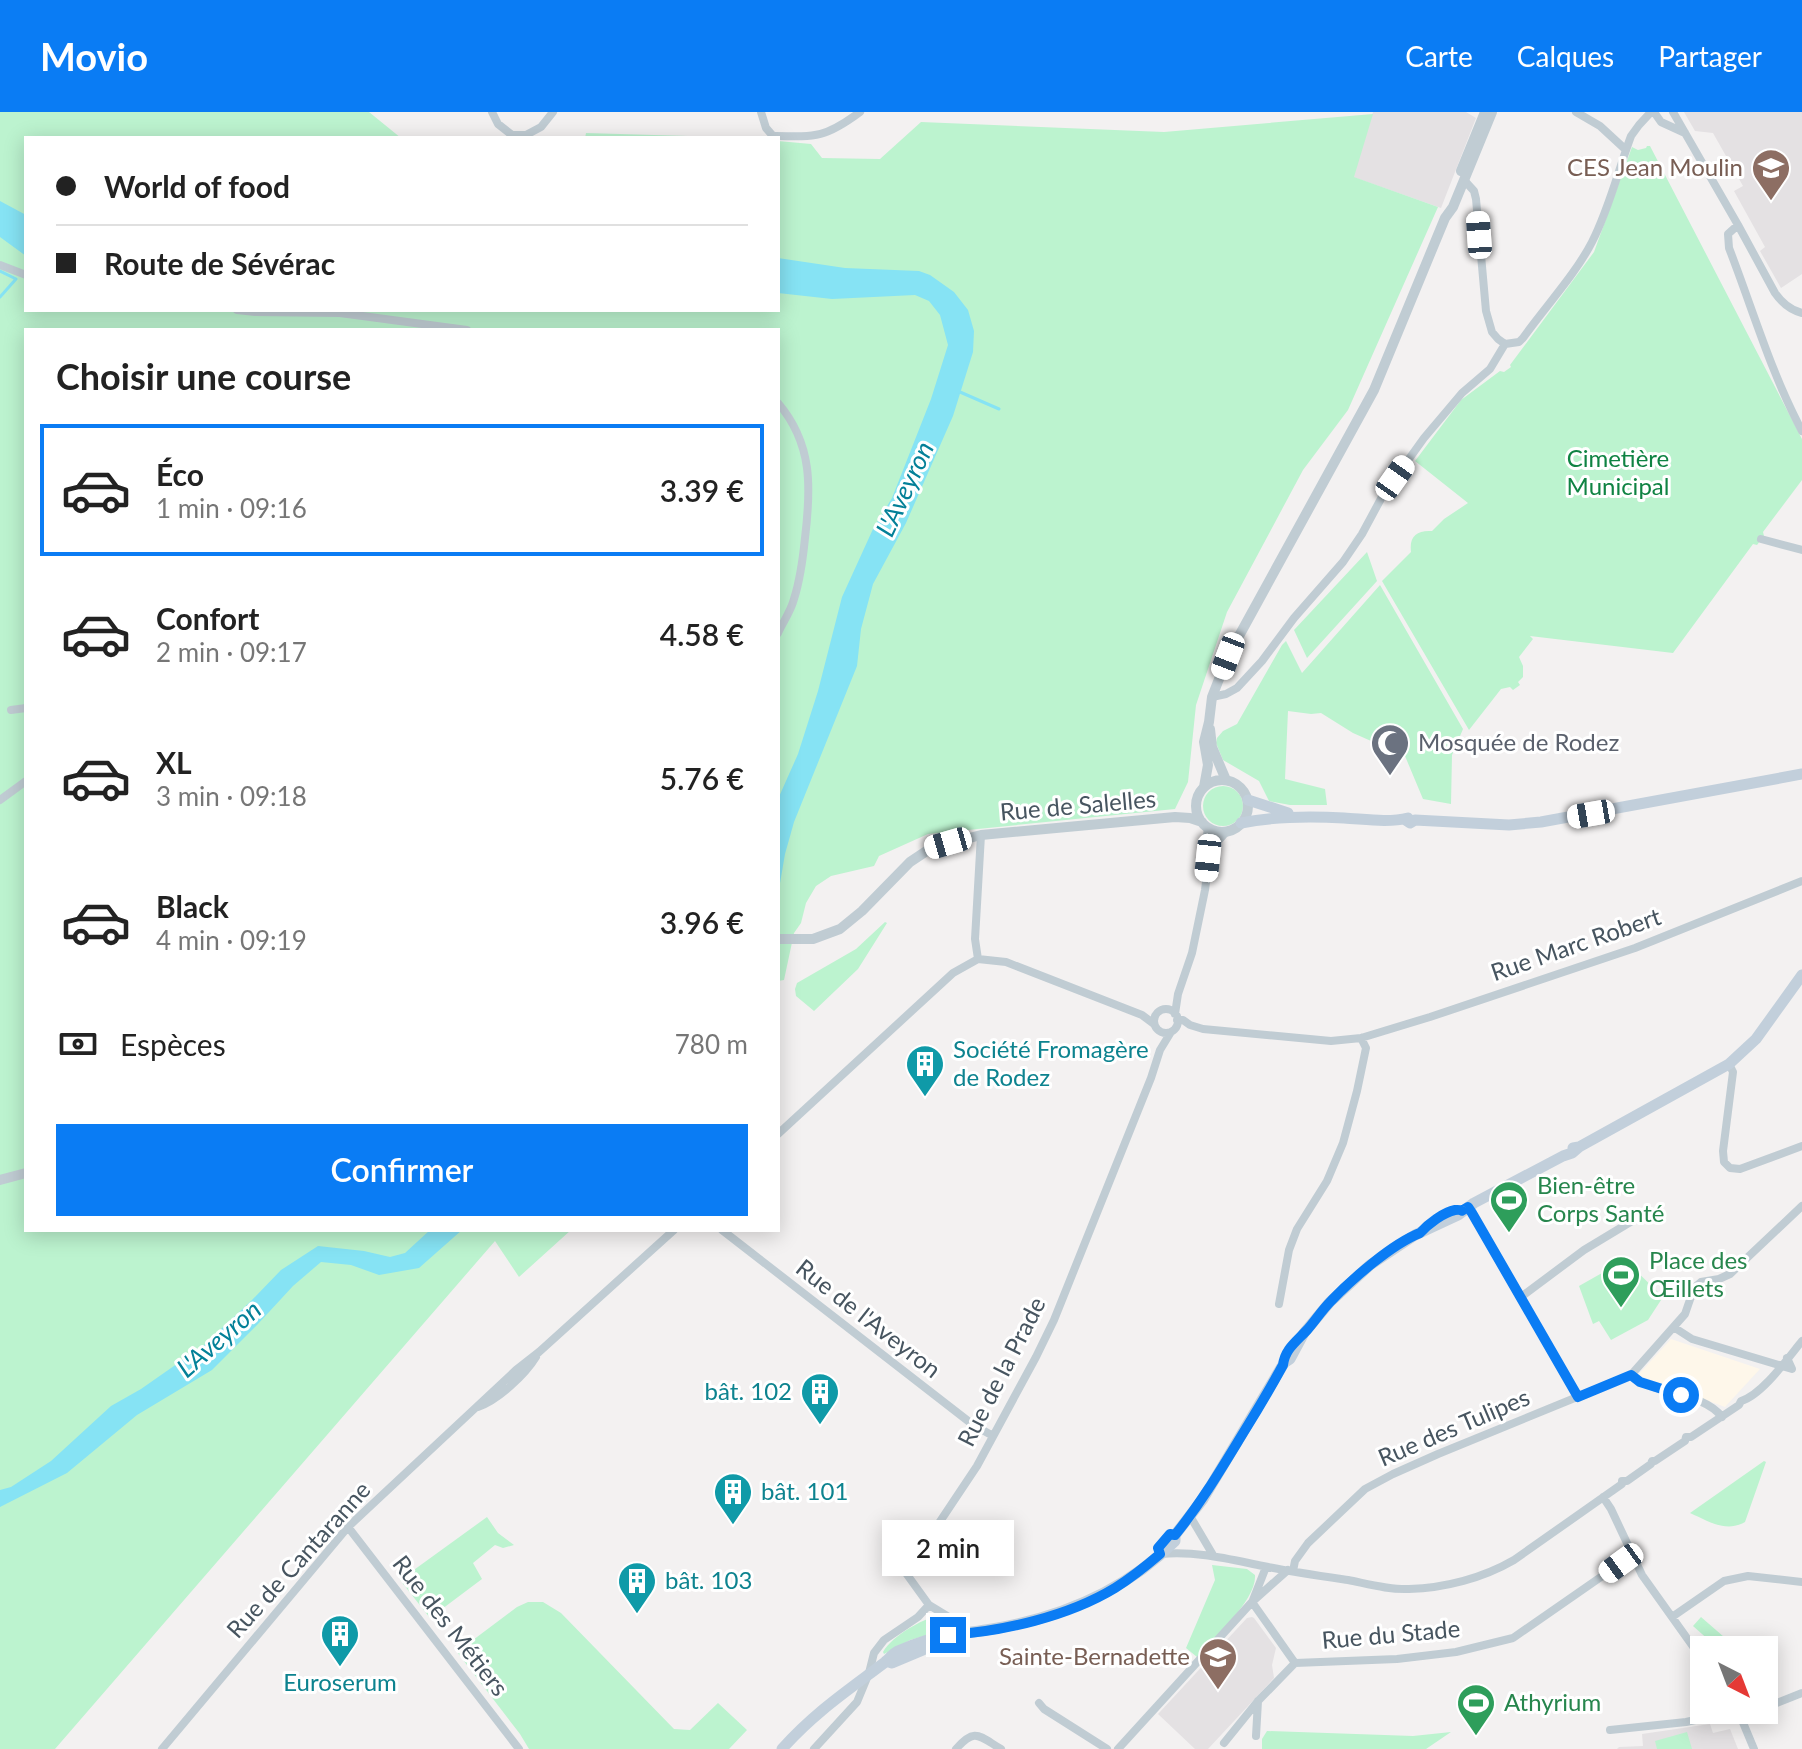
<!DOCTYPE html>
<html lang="fr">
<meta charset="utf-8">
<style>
:root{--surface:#fff;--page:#f6f6f6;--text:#222;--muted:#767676;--line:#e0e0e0;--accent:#0a7cf4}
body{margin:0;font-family:Lato,sans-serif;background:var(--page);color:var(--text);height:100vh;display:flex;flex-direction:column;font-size:30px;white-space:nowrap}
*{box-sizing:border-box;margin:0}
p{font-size:26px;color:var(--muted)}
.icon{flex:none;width:44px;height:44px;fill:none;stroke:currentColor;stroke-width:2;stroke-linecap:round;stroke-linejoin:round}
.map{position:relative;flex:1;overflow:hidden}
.panel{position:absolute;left:24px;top:216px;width:756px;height:904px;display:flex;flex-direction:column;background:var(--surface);border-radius:0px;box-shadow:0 4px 20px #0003}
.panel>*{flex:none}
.banner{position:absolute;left:24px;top:24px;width:756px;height:176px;border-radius:0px;box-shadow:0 4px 20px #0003;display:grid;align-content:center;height:176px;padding:0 32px;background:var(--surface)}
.needle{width:52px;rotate:138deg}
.controls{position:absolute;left:1690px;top:1524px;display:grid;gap:16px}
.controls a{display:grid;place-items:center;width:88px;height:88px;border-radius:0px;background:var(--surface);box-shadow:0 4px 20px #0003;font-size:40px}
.end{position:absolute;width:36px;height:36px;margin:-18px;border:10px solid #0a7cf4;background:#fff;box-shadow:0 0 0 4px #fff}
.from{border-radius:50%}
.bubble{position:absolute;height:56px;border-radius:0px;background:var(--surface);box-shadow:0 4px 20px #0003;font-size:26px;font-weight:600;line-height:56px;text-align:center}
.car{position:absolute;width:24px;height:48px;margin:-24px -12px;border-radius:10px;box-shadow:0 0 6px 2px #0007;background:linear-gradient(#fff 24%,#345 0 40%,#fff 0 76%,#345 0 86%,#fff 0)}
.banner b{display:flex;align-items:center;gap:28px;height:76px;font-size:30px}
.banner b+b{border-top:2px solid var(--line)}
.banner i{width:20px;height:20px;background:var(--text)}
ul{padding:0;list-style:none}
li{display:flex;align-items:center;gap:24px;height:132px;margin:0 16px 12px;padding:0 16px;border:4px solid transparent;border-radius:0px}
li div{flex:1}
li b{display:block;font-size:30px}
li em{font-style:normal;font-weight:600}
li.current{border-color:var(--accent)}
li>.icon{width:72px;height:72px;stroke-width:1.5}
h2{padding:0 32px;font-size:36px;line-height:96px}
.pay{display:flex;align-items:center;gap:20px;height:88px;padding:0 32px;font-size:30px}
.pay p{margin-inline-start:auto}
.button{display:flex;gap:16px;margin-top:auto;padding:16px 32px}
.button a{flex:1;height:92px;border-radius:0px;background:var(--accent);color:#fff;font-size:32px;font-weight:600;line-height:92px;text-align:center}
header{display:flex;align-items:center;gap:48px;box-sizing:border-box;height:112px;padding:0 40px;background:var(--accent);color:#fff}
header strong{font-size:38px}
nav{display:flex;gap:44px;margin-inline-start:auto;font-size:28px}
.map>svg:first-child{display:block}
</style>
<header>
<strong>Movio</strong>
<nav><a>Carte</a><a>Calques</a><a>Partager</a></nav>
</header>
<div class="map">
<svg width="1802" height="1637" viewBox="0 0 1802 1637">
<rect width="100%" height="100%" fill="#f3f1f1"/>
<path fill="#fef7ea" d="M 1671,1227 L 1760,1257 L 1725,1295 L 1638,1263 Z"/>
<path fill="#e4e1e3" d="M 1373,0 L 1466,0 L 1476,6 L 1441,96 L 1353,65 Z
M 1684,0 L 1802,0 L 1802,162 L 1781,176 L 1760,139 L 1765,135 L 1734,79 L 1743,74 L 1713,21 L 1695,19 Z
M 1252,1505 L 1254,1506 L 1276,1536 L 1272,1553 L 1274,1566 L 1208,1637 L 1195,1637 L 1158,1602 L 1247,1506 Z
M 1710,1612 L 1713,1621 L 1730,1617 L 1738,1637 L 1617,1637 L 1619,1635 L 1643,1634 L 1642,1622 Z"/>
<path fill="#bcf3cf" d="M 0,0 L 369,0 L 401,26 L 26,26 L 26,198 L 778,198 L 778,29 L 811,32 L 822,46 L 880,47 L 921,10 L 1164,20 L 1373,2 L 1354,65 L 1438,95 L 1348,298 L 1303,358 L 1227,500 L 1196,593 L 1188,670 L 1175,697 L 928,722 L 879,744 L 874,754 L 831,764 L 816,774 L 806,791 L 801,811 L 794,821 L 784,868 L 778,869 L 778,218 L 26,218 L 26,1118 L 571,1118 L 519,1165 L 495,1129 L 55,1637 L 0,1637 Z
M 586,21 L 722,25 L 737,26 L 585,26 Z
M 1647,34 L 1650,34 L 1802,327 L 1802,368 L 1763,420 L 1764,424 L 1757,433 L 1753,432 L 1673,541 L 1530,524 L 1533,527 L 1519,545 L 1523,554 L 1523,565 L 1518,570 L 1520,573 L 1513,578 L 1510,575 L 1501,577 L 1469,618 L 1382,469 L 1411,440 C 1409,424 1417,418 1432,419 L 1444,407 L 1468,391 L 1415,349 L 1461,288 L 1500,259 L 1504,260 L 1511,255 L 1510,253 L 1594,140 L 1632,35 L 1638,38 L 1646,36 Z
M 1367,440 L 1377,469 L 1307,546 L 1294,518 Z
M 1380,473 L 1463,617 L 1452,643 L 1451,692 L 1423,687 L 1405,644 L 1353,621 L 1321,601 L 1311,602 L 1288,599 L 1285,667 L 1325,677 L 1327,693 L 1290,693 L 1269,689 L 1259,669 L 1223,648 L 1216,631 L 1217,626 L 1223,619 L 1237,612 L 1282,533 L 1286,529 L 1302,561 Z
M1203 694a20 20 0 1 1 40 0a20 20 0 1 1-40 0Z
M 885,810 L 887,811 L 858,857 L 814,899 L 796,884 L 795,877 L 797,871 L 856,837 Z
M 1625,1148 L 1663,1185 L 1648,1208 L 1611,1228 L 1599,1209 L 1593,1212 L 1579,1174 Z
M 1764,1349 L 1766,1350 L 1745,1410 C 1726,1421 1708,1409 1690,1401 Z
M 487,1405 L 498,1421 L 514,1433 L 503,1436 L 495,1433 L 473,1451 L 482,1467 L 430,1506 L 400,1468 Z
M 1212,1453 L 1247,1457 L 1255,1463 C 1257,1488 1213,1526 1197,1545 L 1186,1536 L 1215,1468 Z
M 528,1490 L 543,1490 L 561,1501 L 674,1617 L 690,1618 L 718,1591 L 747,1618 L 729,1637 L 529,1637 L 520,1622 L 457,1540 L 517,1495 Z
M 939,1503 L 957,1515 L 910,1528 L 884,1542 L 883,1540 C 893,1523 921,1508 939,1503 Z
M 1701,1505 L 1739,1538 L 1720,1538 L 1693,1514 Z
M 1267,1619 L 1413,1624 L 1451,1620 L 1426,1637 L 1262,1637 L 1262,1627 Z
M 1687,1620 L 1692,1637 L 1657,1637 L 1655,1629 Z"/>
<path fill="#86e3f4" d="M 0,89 L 26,103 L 26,144 L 0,125 Z
M 778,146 L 845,156 L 919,159 L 930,163 L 954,180 L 968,198 L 974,219 L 973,240 L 953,304 L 906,411 L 873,472 L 861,517 L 857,554 L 794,710 L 785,742 L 778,783 L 778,687 L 798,642 L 818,579 L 842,485 L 873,417 L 892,386 L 931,287 L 948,233 L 940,203 L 929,189 L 915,183 L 832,187 L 778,181 Z
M 430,1118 L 462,1118 L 419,1156 L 379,1163 L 351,1153 L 321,1150 L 293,1174 L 257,1213 L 212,1258 L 137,1303 L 67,1361 L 0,1395 L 0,1378 L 11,1375 L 51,1349 L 111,1294 L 141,1277 L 204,1233 L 252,1188 L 281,1158 L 318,1134 L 364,1139 L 390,1145 L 405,1141 Z"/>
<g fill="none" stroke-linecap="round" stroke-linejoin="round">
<path stroke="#86e3f4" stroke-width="3" d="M 0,159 L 16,167 L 0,185
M 960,280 L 999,297"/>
<path stroke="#c0ccd3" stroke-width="8" d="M 492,0 L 498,12 L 512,23 L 526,23 L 541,15 L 553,0
M 761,0 L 766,16 L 773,24 C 816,25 825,26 860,0
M 1576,0 L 1600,14 L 1626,38
M 1654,0 L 1661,10 L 1685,21
M 1673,0 L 1738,113 L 1775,181 C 1782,191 1790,198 1802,201
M 1464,68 L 1474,79 L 1476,87 L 1486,199 L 1492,220 L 1498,227 L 1505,232
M 1738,113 L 1728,122 L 1729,136 C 1753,198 1771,261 1802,319
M 0,153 L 26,163
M 237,198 L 255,200 L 340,201 L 467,218
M 778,291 C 813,332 811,376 805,426 C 803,446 800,468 794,487 C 791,499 783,510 778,521
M 1761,427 L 1802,438
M 1212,585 L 1226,582 L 1237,576 L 1262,549 L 1294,506 L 1343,450 L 1362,422 L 1383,383 L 1424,326 L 1462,281 L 1490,257 L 1505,232 L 1519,230 L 1523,226 C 1545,195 1575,163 1592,130 C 1609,97 1618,59 1631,24 L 1639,13 L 1651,0
M 11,598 L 26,596
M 0,688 L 26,669
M 1210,738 L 1227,719
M 978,847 L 975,827 L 981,723
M1154 909a12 12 0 1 1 24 0a12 12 0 1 1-24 0Z
M 1175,902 L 1178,882 L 1192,841 L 1205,778 L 1210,738 L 1207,723 L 1208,716
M 1177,908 L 1183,908 L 1190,913 L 1203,917 L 1331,929 L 1361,926 L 1430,905 L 1635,836 L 1802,769
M 1729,952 L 1733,960 L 1723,1039 L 1724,1050 L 1730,1056 L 1740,1057 L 1802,1034
M 778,1022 L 953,861 L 978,847 L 1006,850 L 1142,903 L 1154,912
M 1468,1095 L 1578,1285
M 722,1118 L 972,1312 L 993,1324
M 1521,1185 L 1584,1138 L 1642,1103
M 1279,1192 L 1289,1138 L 1297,1117 L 1327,1069 L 1343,1031 L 1357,979 L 1366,936 L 1361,926
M 1675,1216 L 1692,1227 L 1792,1257 L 1787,1246
M 1631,1263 C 1656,1284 1702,1279 1722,1305
M 478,1295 C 498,1288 525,1263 536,1245
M 1603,1385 L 1611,1397 L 1642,1463 L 1704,1550
M 1190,1404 L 1213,1443
M 348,1415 L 519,1637
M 1161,1442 C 1198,1439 1228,1447 1263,1454 C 1291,1460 1320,1464 1348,1468 C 1368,1472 1389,1478 1409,1477 C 1445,1476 1483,1466 1514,1448 L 1622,1372 L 1622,1369 L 1627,1369 L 1651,1352 L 1652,1349 L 1655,1349 L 1685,1329 L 1686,1325 L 1691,1325 L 1739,1293 L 1741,1289 C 1762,1283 1788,1246 1802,1229
M 1293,1459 L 1295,1449 L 1308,1431 L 1365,1377 L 1393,1362 L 1438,1342 L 1631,1263 L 1685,1202 L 1694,1176 L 1701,1170 L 1719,1167 L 1730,1162 L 1802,1094
M 1253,1488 L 1266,1455
M 1252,1490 L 1295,1551
M 929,1493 L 952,1507 L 969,1521
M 1672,1505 L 1724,1469 L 1748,1464 L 1802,1470
M 1295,1551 L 1397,1547 L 1456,1540 L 1513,1526 L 1621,1451 L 1634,1445
M 1039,1591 L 1044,1597 L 1107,1637
M 1764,1596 L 1802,1581
M 1739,1601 L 1754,1637
M 1610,1618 L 1686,1610 L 1732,1600 L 1742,1605 L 1758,1598
M 1256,1624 L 1258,1589
M 1224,1631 L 1258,1589 L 1295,1551
M 162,1637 L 348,1415 L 516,1258 L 539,1240 L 674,1118
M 814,1637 L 857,1590 L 869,1561 L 874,1541 L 884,1528 L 918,1505 L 929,1493 L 903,1457 L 927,1429 L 977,1354 L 1036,1245 L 1054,1208 L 1151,966 L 1160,938 L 1171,920
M 956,1637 C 975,1615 979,1624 1001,1637
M 1118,1637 L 1252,1490 L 1288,1458"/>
<path stroke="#c0ccd3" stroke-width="10" d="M 1461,59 L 1485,0
M 1210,617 L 1212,635 L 1226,668
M1196 694a26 26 0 1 1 52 0a26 26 0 1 1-52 0Z
M 1204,675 L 1208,653 L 1204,630 L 1209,610 L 1212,585 L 1228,544 L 1374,278 L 1445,106 L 1453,95 L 1492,0
M 778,827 L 813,827 L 840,817 L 862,799 L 910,750 L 931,736 L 981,723 L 1175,705 L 1190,706 L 1202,710
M 0,1068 L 26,1061"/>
<path stroke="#c2cfdb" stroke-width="11" d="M 1248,688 L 1288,701
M 1404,707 L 1410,711 L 1415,708 L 1509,713 L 1541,710 L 1802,662
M 1241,711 C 1276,704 1309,704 1344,706 C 1364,707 1388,711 1408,706
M 1573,1036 L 1579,1035 L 1729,952 L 1756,927 L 1802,863
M 886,1549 L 892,1551 L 923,1538
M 782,1637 C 814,1601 847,1579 884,1551 C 889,1547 892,1542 898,1539 C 912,1533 935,1525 950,1523 C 966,1521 982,1519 998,1516 C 1065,1504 1127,1477 1175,1429 L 1175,1423 L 1203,1387 L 1284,1251 L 1290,1247 L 1304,1221 L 1330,1190 L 1370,1153 L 1415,1123 L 1458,1103 L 1474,1091 L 1563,1044 L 1572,1041 L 1579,1035"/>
</g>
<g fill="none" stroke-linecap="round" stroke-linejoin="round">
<path stroke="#0a7cf4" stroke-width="10" d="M 948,1523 C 1002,1520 1069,1504 1115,1476 C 1131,1466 1146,1454 1160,1442 L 1158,1436 L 1170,1422 L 1175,1423 C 1202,1390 1223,1354 1245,1318 C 1258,1297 1271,1275 1283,1253 C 1285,1237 1296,1230 1307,1218 C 1315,1209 1322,1198 1331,1189 C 1352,1167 1392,1132 1420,1121 C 1428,1112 1444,1100 1455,1098 C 1468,1097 1456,1102 1468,1095 L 1472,1101 L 1578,1285 L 1631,1263 L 1640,1270 L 1681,1283"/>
</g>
<defs>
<symbol id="school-pin" viewBox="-11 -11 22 30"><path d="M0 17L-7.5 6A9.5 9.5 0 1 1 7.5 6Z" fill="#8d6e63" stroke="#fff"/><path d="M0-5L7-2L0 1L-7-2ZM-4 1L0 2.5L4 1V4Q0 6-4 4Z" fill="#fff"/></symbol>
<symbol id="mosque-pin" viewBox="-11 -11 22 30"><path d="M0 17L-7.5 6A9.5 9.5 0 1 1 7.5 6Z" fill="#6b7280" stroke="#fff"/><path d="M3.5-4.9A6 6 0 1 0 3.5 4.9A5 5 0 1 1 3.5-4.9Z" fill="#fff"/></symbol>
<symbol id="building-pin" viewBox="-11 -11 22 30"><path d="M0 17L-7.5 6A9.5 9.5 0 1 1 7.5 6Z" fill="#0f9aa8" stroke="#fff"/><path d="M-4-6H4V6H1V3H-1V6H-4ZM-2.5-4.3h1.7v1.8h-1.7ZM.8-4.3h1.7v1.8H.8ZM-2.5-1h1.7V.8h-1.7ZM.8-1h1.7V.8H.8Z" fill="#fff"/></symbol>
<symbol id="stadium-pin" viewBox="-11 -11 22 30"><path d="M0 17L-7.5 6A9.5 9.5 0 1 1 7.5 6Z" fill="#2e9e5b" stroke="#fff"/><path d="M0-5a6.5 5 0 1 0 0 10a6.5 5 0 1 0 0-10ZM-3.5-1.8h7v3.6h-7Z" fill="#fff"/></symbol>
</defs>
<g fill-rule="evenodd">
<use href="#school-pin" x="1749" y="34" width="44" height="60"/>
<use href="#mosque-pin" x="1368" y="609" width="44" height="60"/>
<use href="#building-pin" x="903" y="930" width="44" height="60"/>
<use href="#stadium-pin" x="1487" y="1066" width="44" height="60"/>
<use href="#stadium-pin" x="1599" y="1141" width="44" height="60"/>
<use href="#building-pin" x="798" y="1258" width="44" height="60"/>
<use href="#building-pin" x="711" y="1358" width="44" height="60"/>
<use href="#building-pin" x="615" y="1447" width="44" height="60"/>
<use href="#building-pin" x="318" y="1500" width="44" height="60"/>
<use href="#school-pin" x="1196" y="1523" width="44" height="60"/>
<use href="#stadium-pin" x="1454" y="1569" width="44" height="60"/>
</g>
<g text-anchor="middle" stroke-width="6" stroke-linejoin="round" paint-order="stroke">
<g font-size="24" fill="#785e54" stroke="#fff" text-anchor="end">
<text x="1743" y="64">CES Jean Moulin</text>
<text x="1190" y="1553">Sainte-Bernadette</text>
</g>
<g font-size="24" fill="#0f8343" stroke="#fff">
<text x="1618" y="355">Cimetière<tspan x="1618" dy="28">Municipal</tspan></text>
</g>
<g font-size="24" fill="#5b616d" stroke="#fff" text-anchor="start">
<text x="1418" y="639">Mosquée de Rodez</text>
</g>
<g font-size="24" fill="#475560" stroke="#fff">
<text transform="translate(1078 694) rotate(-5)" y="8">Rue de Salelles</text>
<text transform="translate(1576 833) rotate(-19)" y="8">Rue Marc Robert</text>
<text transform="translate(868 1207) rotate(38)" y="8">Rue de l'Aveyron</text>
<text transform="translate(1002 1260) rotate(-63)" y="8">Rue de la Prade</text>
<text transform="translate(1454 1316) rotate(-23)" y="8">Rue des Tulipes</text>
<text transform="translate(299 1448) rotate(-48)" y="8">Rue de Cantaranne</text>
<text transform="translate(450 1514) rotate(52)" y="8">Rue des Métiers</text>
<text transform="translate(1391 1523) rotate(-5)" y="8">Rue du Stade</text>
</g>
<g font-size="24" fill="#0d838f" stroke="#fff" text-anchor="start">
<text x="953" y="946">Société Fromagère<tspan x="953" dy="28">de Rodez</tspan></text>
<text x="792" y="1288" text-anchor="end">bât. 102</text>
<text x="761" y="1388">bât. 101</text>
<text x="665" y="1477">bât. 103</text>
<text x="340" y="1579" text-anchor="middle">Euroserum</text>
</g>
<g font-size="24" fill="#27864d" stroke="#fff" text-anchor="start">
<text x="1537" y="1082">Bien-être<tspan x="1537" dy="28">Corps Santé</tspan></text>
<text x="1649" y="1157">Place des<tspan x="1649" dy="28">Œillets</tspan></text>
<text x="1504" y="1599">Athyrium</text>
</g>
<g font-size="26" font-style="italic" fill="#038098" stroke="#fff">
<text transform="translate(905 377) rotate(-65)" y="9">L'Aveyron</text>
<text transform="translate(219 1227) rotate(-41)" y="9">L'Aveyron</text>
</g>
</g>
</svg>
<div class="controls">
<a><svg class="needle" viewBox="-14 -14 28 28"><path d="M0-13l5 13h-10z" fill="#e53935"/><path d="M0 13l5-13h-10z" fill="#767676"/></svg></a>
</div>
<i class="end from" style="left:1681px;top:1283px"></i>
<i class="end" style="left:948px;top:1523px"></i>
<div class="bubble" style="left:882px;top:1408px;width:132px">2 min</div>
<i class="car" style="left:1479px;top:123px;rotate:356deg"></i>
<i class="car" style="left:1395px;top:366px;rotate:35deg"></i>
<i class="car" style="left:1228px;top:544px;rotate:201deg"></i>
<i class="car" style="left:1591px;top:702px;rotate:260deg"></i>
<i class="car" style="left:948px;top:731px;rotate:254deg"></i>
<i class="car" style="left:1208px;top:746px;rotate:186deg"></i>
<i class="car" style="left:1621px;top:1451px;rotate:234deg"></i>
<div class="banner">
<b><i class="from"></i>World of food</b>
<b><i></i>Route de Sévérac</b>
</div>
<section class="panel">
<h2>Choisir une course</h2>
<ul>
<li class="current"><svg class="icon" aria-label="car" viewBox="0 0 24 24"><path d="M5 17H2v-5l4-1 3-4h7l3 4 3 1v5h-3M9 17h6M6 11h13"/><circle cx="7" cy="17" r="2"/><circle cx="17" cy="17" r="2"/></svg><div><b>Éco</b><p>1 min · 09:16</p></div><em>3.39 €</em></li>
<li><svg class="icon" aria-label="car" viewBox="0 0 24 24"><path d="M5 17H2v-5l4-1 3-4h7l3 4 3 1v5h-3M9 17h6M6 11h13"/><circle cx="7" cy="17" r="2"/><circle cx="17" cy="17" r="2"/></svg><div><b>Confort</b><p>2 min · 09:17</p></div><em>4.58 €</em></li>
<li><svg class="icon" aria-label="car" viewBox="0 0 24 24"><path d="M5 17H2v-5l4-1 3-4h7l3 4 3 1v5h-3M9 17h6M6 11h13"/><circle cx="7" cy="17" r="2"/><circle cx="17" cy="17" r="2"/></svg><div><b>XL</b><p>3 min · 09:18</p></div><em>5.76 €</em></li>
<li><svg class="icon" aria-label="car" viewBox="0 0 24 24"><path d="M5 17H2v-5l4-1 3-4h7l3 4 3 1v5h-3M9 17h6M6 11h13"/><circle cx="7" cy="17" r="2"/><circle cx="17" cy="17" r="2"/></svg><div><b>Black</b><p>4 min · 09:19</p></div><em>3.96 €</em></li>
</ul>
<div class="pay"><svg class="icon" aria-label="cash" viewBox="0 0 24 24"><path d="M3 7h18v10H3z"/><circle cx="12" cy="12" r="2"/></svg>Espèces<p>780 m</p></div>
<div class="button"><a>Confirmer</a></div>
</section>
</div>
